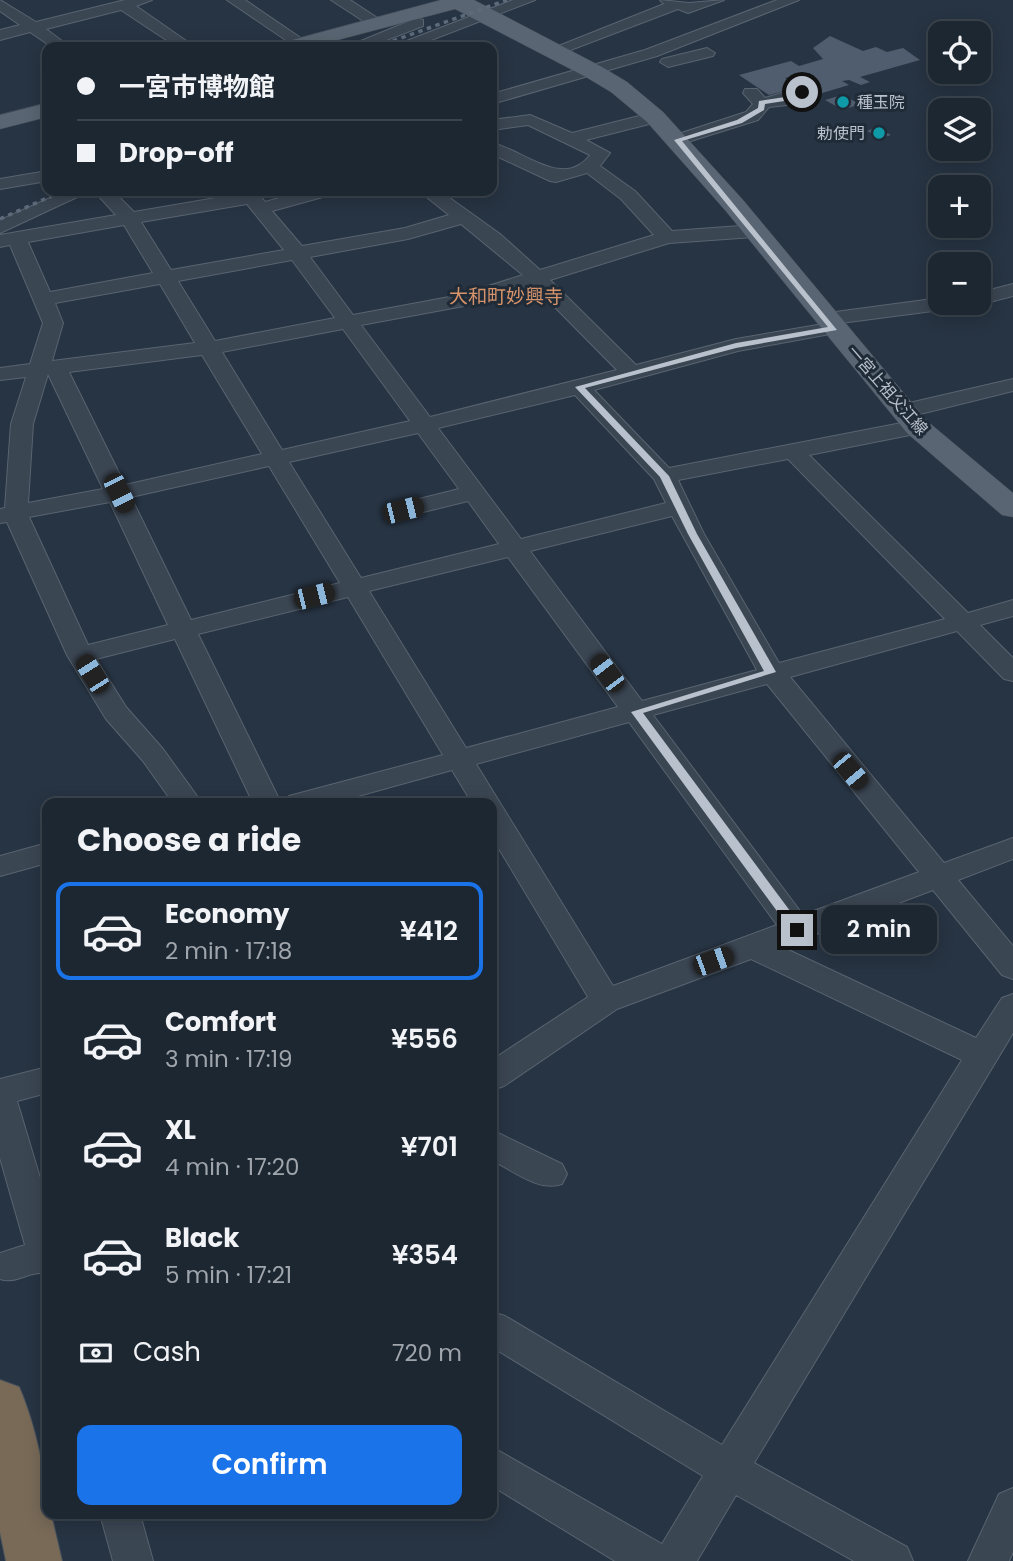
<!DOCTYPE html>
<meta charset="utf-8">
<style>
:root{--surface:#1d2732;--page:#2a333e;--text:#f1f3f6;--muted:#a0a5ac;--line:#3b444d;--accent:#1a73e8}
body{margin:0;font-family:Poppins,"Noto Sans JP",sans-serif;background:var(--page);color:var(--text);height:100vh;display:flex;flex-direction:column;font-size:26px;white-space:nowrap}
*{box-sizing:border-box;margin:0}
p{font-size:23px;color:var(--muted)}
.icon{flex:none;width:38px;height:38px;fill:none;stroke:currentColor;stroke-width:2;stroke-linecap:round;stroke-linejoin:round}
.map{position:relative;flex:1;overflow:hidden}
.panel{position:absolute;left:42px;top:798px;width:455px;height:721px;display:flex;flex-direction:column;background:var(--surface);border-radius:14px;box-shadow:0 4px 18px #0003,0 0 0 2px var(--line)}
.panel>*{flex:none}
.banner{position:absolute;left:42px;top:42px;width:455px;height:154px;border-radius:14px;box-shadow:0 4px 18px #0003,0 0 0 2px var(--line);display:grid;align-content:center;height:154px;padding:0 35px;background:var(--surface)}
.buttons{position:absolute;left:928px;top:21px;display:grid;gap:14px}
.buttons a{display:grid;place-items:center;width:63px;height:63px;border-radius:14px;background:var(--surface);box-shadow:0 4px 18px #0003,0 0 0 2px var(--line);font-size:35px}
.end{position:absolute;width:32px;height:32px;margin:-16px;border:9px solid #b8c1cc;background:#111;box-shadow:0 0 0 4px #111}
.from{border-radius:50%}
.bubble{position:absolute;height:49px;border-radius:14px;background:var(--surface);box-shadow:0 4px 18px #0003,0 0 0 2px var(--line);font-size:23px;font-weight:600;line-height:49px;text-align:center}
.car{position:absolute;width:21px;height:42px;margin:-21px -10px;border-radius:9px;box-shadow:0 0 5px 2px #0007;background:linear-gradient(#222 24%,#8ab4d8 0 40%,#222 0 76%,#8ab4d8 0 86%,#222 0)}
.banner b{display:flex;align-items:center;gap:24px;height:66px;font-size:26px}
.banner b+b{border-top:2px solid var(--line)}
.banner i{width:18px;height:18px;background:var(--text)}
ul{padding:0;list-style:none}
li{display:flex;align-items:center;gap:21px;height:98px;margin:0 14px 10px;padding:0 21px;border:4px solid transparent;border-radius:14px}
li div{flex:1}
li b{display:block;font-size:26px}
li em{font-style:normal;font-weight:600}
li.current{border-color:var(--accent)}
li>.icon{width:63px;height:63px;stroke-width:1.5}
h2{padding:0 35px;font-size:32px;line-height:84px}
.pay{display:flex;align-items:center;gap:18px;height:77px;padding:0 35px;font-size:26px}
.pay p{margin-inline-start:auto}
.action{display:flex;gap:14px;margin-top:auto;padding:14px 35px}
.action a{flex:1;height:80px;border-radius:14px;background:var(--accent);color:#fff;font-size:28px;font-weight:600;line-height:80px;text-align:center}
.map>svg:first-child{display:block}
</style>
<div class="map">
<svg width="1013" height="1561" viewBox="0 0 1013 1561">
<rect width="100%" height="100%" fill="#273443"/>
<path fill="#505d6e" d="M 830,36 L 863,51 L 876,47 L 887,52 L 903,48 L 920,60 L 860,77 L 870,82 L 861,85 L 849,80 L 842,81 L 849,85 L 819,94 L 806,82 L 814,76 L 809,73 L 785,78 L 793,84 L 782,87 L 788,90 L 769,95 L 739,75 L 791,61 L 799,66 L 823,59 L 813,48 Z
M 842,95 L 860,104 L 843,110 L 825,100 Z
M 877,127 L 891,135 L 881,138 L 867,131 Z"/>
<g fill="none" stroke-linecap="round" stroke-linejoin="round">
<defs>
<path id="minor" d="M 0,0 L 36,22 L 125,0 L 152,0 L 136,6 L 195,47 L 177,47 L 121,10 L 46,29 L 70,47 L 52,47 L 30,32 L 0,40 L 0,30 L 20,25 L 0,11 Z
M 227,0 L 245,0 L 314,47 L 296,47 Z
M 331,0 L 350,0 L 385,23 L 383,26 L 371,26 Z
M 513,0 L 535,0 L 413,47 L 391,47 Z
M 660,0 L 689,3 L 724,0 L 688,13 L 678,9 L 560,54 L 554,56 L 546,51 L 664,4 Z
M 777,0 L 799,0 L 657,56 L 492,104 L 492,94 L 645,50 Z
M 417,18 L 423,20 L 423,26 L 368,47 L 346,47 Z
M 707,48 L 715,53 L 713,56 L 668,67 L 660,62 L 662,59 Z
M 802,87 L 810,92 L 787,105 L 769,107 L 758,120 L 678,145 L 669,140 L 672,136 L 746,112 L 753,104 L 743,93 L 745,89 L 757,89 L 765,98 Z
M 655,112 L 664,117 L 661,121 L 586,140 L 610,153 L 600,166 L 635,191 L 672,231 L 754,225 L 763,231 L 754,237 L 669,243 L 550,280 L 636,365 L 736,339 L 823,324 L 818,319 L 828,313 L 940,298 L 940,303 L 958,303 L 948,309 L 841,323 L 844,328 L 841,332 L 738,351 L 594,390 L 669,468 L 917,420 L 925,422 L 928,427 L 925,432 L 809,455 L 968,613 L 1013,600 L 1013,616 L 980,625 L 1013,658 L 1013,681 L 1004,679 L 957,631 L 790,677 L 944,863 L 1013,838 L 1013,859 L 958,880 L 1013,946 L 1013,979 L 1002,975 L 933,890 L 782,947 L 976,1038 L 1002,998 L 1013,994 L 1013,1033 L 754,1463 L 907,1547 L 913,1561 L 854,1561 L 736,1495 L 697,1561 L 615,1561 L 492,1486 L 492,1447 L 662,1544 L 703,1476 L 492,1347 L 492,1312 L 505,1316 L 722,1445 L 962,1060 L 751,959 L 617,1009 L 504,1086 L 492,1090 L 492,1060 L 588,997 L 492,837 L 492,803 L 472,803 L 452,770 L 333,803 L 285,803 L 289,796 L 443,755 L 348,597 L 198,634 L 281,803 L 253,803 L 175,639 L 96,659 L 126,707 L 163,749 L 202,803 L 173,803 L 143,761 L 106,719 L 67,655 L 7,522 L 0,523 L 0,509 L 5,508 L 11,424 L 26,377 L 0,380 L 0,368 L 30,364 L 43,323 L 10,245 L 0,247 L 0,235 L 116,215 L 94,191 L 113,191 L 134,212 L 239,194 L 237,191 L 256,191 L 265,202 L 304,191 L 333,191 L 330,195 L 272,211 L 302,246 L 405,228 L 449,215 L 419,191 L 440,191 L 500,234 L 540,270 L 654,235 L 621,199 L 587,173 L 556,182 L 550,181 L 492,154 L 492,143 C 524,150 563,190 590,155 L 528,125 L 492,130 L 492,120 L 530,115 L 572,133 ZM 247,204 L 284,250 L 171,270 L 141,222 ZM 461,224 L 523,275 L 460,295 L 353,315 L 310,257 L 408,239 ZM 124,225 L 153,273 L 50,292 L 28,242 ZM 292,260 L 335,318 L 215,341 L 178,281 ZM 160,284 L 195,343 L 52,361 L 63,323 L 55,303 ZM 533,285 L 617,370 L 430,417 L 361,325 L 464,306 ZM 343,329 L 410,421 L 282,450 L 222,352 ZM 202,355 L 262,454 L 125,485 L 69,372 ZM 48,374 L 103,489 L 28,503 L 33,424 ZM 575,395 L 654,479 L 666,503 L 521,539 L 438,428 ZM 418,433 L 459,489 L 395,505 L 391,510 L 395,515 L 403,517 L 468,501 L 499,544 L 361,578 L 289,462 ZM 788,459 L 945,619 L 779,663 L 704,534 L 678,480 ZM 269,466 L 340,583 L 191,620 L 131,497 ZM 110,502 L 168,625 L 88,645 L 29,517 ZM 672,516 L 757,670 L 642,701 L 530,551 ZM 508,557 L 618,707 L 466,748 L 369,591 ZM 767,684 L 919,872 L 803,915 L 653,715 ZM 629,722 L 777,925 L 613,986 L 476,764 Z
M 47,171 L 47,181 L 0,189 L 0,179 Z
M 66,191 L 90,191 L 0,233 L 0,220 Z
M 1013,284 L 1013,296 L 978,305 L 971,303 L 978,303 L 978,293 Z
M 1013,379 L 1013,391 L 904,418 L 893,411 L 896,406 Z
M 47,843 L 47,863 L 0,876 L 0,856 Z
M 47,1067 L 47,1093 L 17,1101 L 47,1201 L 47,1274 C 31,1269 16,1285 0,1279 L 0,1253 L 25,1245 L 0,1158 L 0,1079 Z
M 492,1130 L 562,1164 L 567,1174 L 562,1184 C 539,1192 513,1171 492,1160 Z
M 1013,1488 L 1013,1552 L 1009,1561 L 968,1561 L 999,1494 Z
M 100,1514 L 140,1514 L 153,1561 L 113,1561 Z"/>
<path id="major" d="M 441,0 L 474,0 L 602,67 L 627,82 L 663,112 L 743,200 L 927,421 L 1013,493 L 1013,517 L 1002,515 L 907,433 L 725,210 L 647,122 L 611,92 L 586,77 L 455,9 L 311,47 L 278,47 L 281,43 Z
M 47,103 L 47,117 L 0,129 L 0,115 Z"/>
<path id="highway" d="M 0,1380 L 19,1387 C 34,1421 47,1476 47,1514 L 51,1514 L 62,1561 L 6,1561 L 0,1532 Z"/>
</defs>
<use href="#minor" stroke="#596470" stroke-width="2"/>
<use href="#major" stroke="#454f5c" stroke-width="1"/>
<use href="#highway" stroke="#46515d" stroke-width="2"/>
<use href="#minor" fill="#3b4653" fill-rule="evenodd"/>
<use href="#major" fill="#596572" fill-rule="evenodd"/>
<use href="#highway" fill="#796a58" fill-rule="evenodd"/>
<path stroke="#5d6a79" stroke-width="3.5" stroke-dasharray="4.5 4.5" stroke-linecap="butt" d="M 376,47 L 507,0
M 0,219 L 63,191"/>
</g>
<path fill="#b8c1cc" d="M 802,90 L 805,92 L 797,99 L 765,104 L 764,110 L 742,123 L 682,141 L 837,330 L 736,348 L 585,388 L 669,476 L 697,534 L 776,672 L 643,713 L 802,927 L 803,930 L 797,934 L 793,933 L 631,712 L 764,671 L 688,534 L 660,477 L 575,387 L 736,343 L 828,327 L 674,140 L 737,120 L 758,108 L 759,101 L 792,96 Z"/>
<g fill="#0f9aa8" stroke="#202b38" stroke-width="2.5">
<circle cx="843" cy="102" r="7"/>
<circle cx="879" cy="133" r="7"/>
</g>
<g text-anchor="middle" stroke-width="6" stroke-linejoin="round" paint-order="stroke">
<g font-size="16" fill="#b8c1cc" stroke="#202b38" text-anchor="start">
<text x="857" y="108">種玉院</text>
<text x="865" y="139" text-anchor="end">勅使門</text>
</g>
<g font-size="16" fill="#b8c1cc" stroke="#202b38">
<text transform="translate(888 390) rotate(49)" y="6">一宮上祖父江線</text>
</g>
<g font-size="19" fill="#d79369" stroke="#202b38">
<text x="506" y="303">大和町妙興寺</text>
</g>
</g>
</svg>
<div class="buttons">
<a><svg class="icon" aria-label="locate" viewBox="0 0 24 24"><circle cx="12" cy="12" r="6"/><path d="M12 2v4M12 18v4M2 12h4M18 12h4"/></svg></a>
<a><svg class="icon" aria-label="layers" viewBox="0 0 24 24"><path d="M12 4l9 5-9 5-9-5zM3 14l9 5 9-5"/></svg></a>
<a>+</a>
<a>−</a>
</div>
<i class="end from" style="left:802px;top:92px"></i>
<i class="end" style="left:797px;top:930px"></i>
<div class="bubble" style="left:821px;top:905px;width:116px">2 min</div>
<i class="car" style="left:119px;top:493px;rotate:154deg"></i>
<i class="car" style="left:403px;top:510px;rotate:76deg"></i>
<i class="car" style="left:314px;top:596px;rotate:76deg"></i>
<i class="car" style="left:607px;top:673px;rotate:323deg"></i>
<i class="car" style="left:92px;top:674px;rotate:328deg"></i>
<i class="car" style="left:850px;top:771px;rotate:140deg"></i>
<i class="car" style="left:713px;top:961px;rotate:70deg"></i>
<div class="banner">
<b><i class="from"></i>一宮市博物館</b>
<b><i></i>Drop-off</b>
</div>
<section class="panel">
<h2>Choose a ride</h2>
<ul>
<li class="current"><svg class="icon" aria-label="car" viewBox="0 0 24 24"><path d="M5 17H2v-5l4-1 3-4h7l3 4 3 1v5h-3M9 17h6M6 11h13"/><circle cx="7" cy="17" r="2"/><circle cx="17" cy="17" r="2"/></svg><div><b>Economy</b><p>2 min · 17:18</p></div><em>¥412</em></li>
<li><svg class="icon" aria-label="car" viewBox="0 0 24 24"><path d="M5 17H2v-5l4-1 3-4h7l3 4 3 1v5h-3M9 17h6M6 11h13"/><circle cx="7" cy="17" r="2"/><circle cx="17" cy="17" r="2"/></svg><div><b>Comfort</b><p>3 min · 17:19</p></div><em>¥556</em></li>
<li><svg class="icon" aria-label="car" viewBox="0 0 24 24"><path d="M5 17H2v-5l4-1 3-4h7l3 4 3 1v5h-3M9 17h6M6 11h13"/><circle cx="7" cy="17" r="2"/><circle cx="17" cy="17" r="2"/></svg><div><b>XL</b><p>4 min · 17:20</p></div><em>¥701</em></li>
<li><svg class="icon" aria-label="car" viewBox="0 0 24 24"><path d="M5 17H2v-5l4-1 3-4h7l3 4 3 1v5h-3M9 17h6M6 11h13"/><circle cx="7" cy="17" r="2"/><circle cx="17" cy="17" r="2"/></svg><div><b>Black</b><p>5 min · 17:21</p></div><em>¥354</em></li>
</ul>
<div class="pay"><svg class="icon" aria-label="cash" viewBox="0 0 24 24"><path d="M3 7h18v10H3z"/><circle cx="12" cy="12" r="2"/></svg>Cash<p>720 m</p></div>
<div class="action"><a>Confirm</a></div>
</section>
</div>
